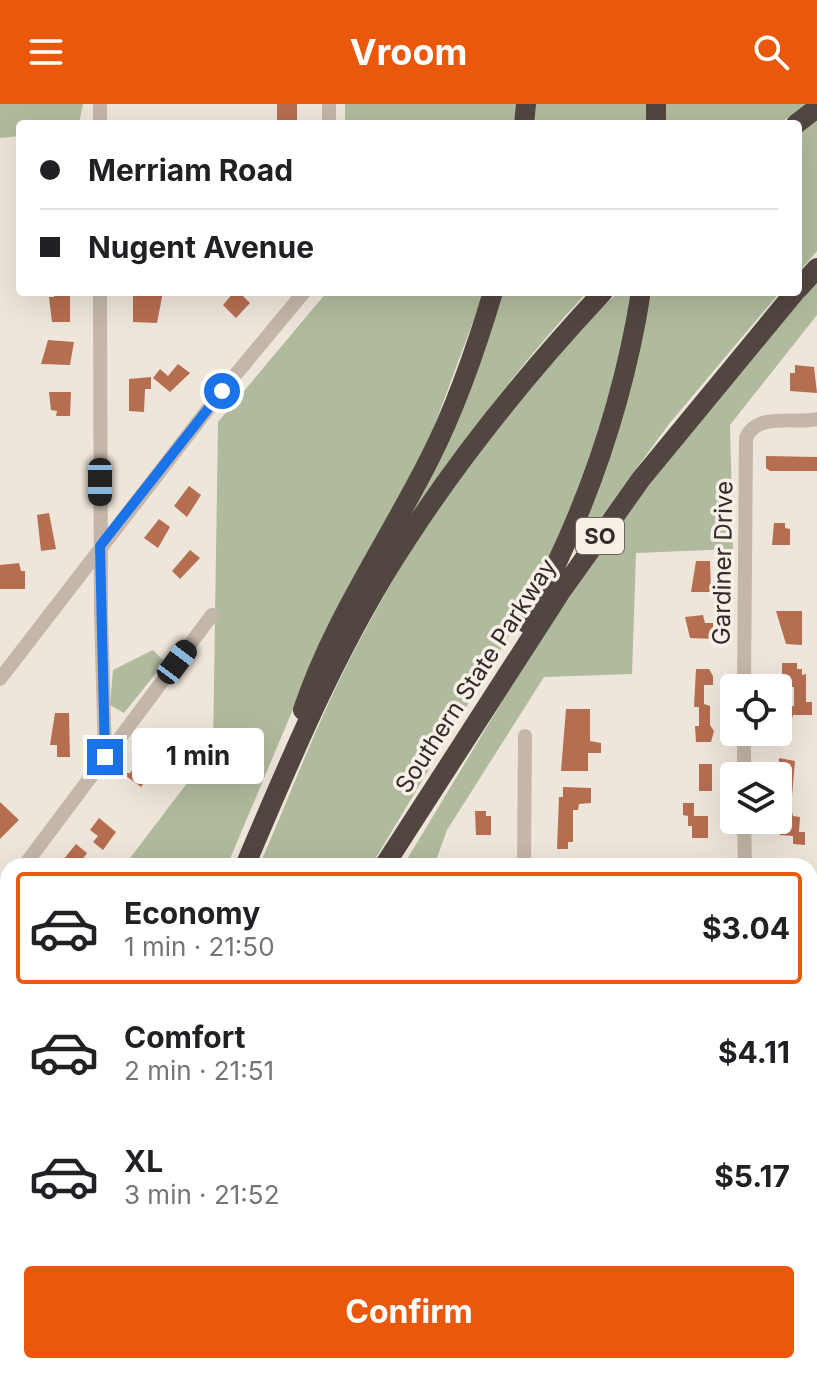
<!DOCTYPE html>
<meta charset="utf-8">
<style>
:root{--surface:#fff;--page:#f2f2f2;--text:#202124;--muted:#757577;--line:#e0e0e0;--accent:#ea580c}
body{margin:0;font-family:Inter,sans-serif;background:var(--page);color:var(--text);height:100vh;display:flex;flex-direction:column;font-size:30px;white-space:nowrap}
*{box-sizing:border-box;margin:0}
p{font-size:26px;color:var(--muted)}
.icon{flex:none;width:44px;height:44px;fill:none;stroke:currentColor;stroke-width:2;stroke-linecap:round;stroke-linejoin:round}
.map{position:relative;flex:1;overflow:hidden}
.side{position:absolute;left:0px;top:754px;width:818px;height:516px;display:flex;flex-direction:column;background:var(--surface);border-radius:24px 24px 0 0;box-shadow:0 8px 32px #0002}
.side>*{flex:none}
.banner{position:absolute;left:16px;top:16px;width:786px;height:176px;border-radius:8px;box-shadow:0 8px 32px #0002;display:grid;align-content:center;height:176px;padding:0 24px;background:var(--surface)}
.tools{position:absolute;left:720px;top:570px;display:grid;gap:16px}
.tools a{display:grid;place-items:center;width:72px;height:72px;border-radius:8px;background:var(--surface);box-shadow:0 8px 32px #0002;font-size:40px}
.end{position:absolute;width:36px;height:36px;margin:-18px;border:10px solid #1a73e8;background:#fff;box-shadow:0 0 0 4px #fff}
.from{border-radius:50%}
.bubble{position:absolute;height:56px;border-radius:8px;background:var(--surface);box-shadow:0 8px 32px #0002;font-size:26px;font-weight:700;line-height:56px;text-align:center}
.car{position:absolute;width:24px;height:48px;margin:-24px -12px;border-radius:10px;box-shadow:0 0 6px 2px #0007;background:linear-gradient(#222 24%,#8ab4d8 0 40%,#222 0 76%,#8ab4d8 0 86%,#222 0)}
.banner b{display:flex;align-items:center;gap:28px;height:76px;font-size:30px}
.banner b+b{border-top:2px solid var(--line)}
.banner i{width:20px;height:20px;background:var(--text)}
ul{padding:14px 0 0;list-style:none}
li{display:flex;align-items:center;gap:24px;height:112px;margin:0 16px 12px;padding:0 8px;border:4px solid transparent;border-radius:8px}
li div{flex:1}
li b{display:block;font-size:30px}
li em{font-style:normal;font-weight:700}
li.current{border-color:var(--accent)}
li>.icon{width:72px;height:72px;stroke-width:1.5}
.cta{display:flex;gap:16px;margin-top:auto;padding:16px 24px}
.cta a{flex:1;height:92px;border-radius:8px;background:var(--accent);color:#fff;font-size:32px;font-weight:700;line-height:92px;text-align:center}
header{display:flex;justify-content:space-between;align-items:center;height:104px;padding:0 24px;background:var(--accent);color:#fff;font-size:36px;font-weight:700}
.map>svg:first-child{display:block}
</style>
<header><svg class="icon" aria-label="menu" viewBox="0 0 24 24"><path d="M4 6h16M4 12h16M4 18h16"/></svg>Vroom<svg class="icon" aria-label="search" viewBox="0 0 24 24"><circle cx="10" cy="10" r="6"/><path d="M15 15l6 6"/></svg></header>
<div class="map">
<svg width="817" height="1270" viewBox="0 0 817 1270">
<rect width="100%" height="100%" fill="#eee6db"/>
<path fill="#b0bb9d" d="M 0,0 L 83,0 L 79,20 L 20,20 L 20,32 L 0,34 Z
M 345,0 L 516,0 L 514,20 L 345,20 Z
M 530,0 L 647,0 L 648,20 L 529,20 Z
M 661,0 L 806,0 L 779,20 L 661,20 Z
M 817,14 L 817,147 L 798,169 L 798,28 Z
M 817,176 L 817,211 L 730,321 L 733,445 L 636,449 L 632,570 L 544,573 L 447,726 L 434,762 L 403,762 L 530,551 L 637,395 Z
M 327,188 L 484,188 L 425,347 L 337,511 L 291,610 L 227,762 L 124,762 L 213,645 L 218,318 Z
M 498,188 L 587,188 C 517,263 456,346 399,431 Z
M 619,188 L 634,188 L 633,205 L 591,365 L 540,480 L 371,762 L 259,762 C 286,701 310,637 339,577 C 404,445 506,284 619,188 Z
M 652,188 L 780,188 L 669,320 L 576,447 L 623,306 Z
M 153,546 L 165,558 L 124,609 L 110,601 L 113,566 Z
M 8,914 L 8,1093 L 0,1100 L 0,925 Z
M 8,1109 L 8,1239 L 0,1252 L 0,1116 Z"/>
<path fill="#b66e51" d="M 277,0 L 297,0 L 297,16 L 277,16 Z
M 55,188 L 70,188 L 70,218 L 52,218 L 49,193 L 54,193 Z
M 142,188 L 163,188 L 157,219 L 133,218 L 133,190 Z
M 234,188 L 239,188 L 250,199 L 236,214 L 223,201 Z
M 48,236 L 74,238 L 70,261 L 41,260 Z
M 178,260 L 190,269 L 170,288 L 153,274 L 160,265 L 168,272 Z
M 795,261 L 814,263 L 817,289 L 790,287 L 790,269 L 795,269 Z
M 151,273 L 151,285 L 145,285 L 144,308 L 129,307 L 129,275 Z
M 49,288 L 71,288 L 70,312 L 56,312 L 57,307 L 51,306 Z
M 766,352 L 817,353 L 817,367 L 770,367 L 766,364 Z
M 189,382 L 201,391 L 187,413 L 174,402 Z
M 49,409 L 56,445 L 41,447 L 37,411 Z
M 159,415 L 170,423 L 158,444 L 144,434 Z
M 774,419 L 785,419 L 785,424 L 790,425 L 790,441 L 772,441 Z
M 190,446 L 200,454 L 180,475 L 172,467 Z
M 696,457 L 710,457 L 711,488 L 691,488 Z
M 19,459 L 21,467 L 25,467 L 25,485 L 0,485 L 0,461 Z
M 776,507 L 802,507 L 802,541 L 786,540 Z
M 703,511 L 705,519 L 713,519 L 713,535 L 690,534 L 685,513 Z
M 782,559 L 797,559 L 797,565 L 802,565 L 802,571 L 806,570 L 806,598 L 812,598 L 812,611 L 793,611 L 789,625 L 778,625 L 778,604 L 794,602 L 794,583 L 782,583 Z
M 696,565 L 709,565 L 713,572 L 713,581 L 704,581 L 704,600 L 710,602 L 710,621 L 714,627 L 711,638 L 696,638 L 695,622 L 699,622 L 699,603 L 694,603 Z
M 566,605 L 590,605 L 590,637 L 601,639 L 601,649 L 588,649 L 588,667 L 561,667 Z
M 55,609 L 69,609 L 70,653 L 57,653 L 57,641 L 50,641 Z
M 779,654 L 795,657 L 791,704 L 793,712 L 800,713 L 799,728 L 805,728 L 805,741 L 793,740 L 793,732 L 780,731 L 777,725 Z
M 139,657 L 153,667 L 141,683 L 122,669 L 130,669 Z
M 699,660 L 712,660 L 712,687 L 699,687 Z
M 563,683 L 591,684 L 591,699 L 579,700 L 578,706 L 573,706 L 573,738 L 568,738 L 568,745 L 557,745 L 559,693 L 563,693 Z
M 0,698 L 19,716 L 0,735 Z
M 683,699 L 694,699 L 694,712 L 708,712 L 708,734 L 692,734 L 692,722 L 688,722 L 688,712 L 683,711 Z
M 475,707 L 486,707 L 486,712 L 491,712 L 491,731 L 476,731 Z
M 99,714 L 116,728 L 103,746 L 93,738 L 98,732 L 90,726 Z
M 76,740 L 87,749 L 82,756 L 90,762 L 58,762 Z"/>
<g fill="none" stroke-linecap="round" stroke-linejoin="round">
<path stroke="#c4b6a9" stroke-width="14" d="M 100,0 L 100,20
M 329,0 L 329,20
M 100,188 L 101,509 L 105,653
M 0,575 L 222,287 L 304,188
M 744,584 L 746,334 C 757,308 795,320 817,315
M 744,628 L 744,672
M 744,716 L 745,762
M 24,762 L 212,511
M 524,762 L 525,632
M 0,794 L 8,783
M 810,899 L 817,898
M 523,1262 L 523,1270
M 304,1270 L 304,1262
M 712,1270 L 744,1267 L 755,1262"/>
<path stroke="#524640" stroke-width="20" d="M 656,0 L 656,20
M 524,20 L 526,0
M 796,20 L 817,4
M 798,185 L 817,164
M 526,519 C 584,414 622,306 641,188
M 303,606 C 333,516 388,438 430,354 C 457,301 476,245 493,188
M 245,762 C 292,651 340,536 407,435 C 464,347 531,265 603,188
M 384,762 L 560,489 L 641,375 L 795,188
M 0,1107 L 8,1100
M 0,1264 L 8,1251
M 17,1270 L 22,1262
M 66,1270 L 71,1262
M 118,1270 L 121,1262"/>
</g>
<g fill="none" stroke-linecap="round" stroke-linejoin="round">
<path stroke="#1a73e8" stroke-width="10" d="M 105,653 L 100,442 L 222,287"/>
</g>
<g text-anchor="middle" stroke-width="7" stroke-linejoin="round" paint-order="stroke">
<rect fill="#f6f0e7" stroke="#6d6661" stroke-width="2" x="576" y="414" width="48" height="36" rx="6"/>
<g font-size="22" font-weight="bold" fill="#322b28">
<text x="600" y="440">SO</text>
</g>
<g font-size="24" fill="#322b28" stroke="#f6f0e7">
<text transform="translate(723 459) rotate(-89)" y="8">Gardiner Drive</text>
<text transform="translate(476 572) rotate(-57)" y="8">Southern State Parkway</text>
</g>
</g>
</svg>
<div class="tools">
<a><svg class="icon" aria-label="locate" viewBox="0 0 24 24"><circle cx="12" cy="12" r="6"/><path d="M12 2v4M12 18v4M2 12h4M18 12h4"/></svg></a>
<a><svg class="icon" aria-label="layers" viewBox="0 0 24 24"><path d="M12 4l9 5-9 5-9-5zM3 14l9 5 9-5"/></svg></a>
</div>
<i class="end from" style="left:222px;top:287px"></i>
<i class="end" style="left:105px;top:653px"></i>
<div class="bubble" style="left:132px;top:624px;width:132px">1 min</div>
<i class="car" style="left:100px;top:378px;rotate:180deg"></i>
<i class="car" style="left:177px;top:558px;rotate:37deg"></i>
<div class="banner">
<b><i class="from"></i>Merriam Road</b>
<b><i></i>Nugent Avenue</b>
</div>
<section class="side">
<ul>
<li class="current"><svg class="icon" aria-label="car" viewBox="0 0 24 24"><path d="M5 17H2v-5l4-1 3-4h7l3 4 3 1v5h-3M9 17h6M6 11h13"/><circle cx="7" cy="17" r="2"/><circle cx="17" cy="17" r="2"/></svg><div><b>Economy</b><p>1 min · 21:50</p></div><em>$3.04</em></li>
<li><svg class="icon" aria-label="car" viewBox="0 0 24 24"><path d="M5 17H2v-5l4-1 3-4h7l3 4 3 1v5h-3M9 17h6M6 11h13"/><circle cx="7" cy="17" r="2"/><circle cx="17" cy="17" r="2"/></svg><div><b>Comfort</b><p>2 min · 21:51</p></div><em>$4.11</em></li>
<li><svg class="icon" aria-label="car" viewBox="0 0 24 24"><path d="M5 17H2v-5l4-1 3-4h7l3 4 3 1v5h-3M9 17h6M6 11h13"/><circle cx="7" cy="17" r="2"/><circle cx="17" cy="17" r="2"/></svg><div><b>XL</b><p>3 min · 21:52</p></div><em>$5.17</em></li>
</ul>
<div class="cta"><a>Confirm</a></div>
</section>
</div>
